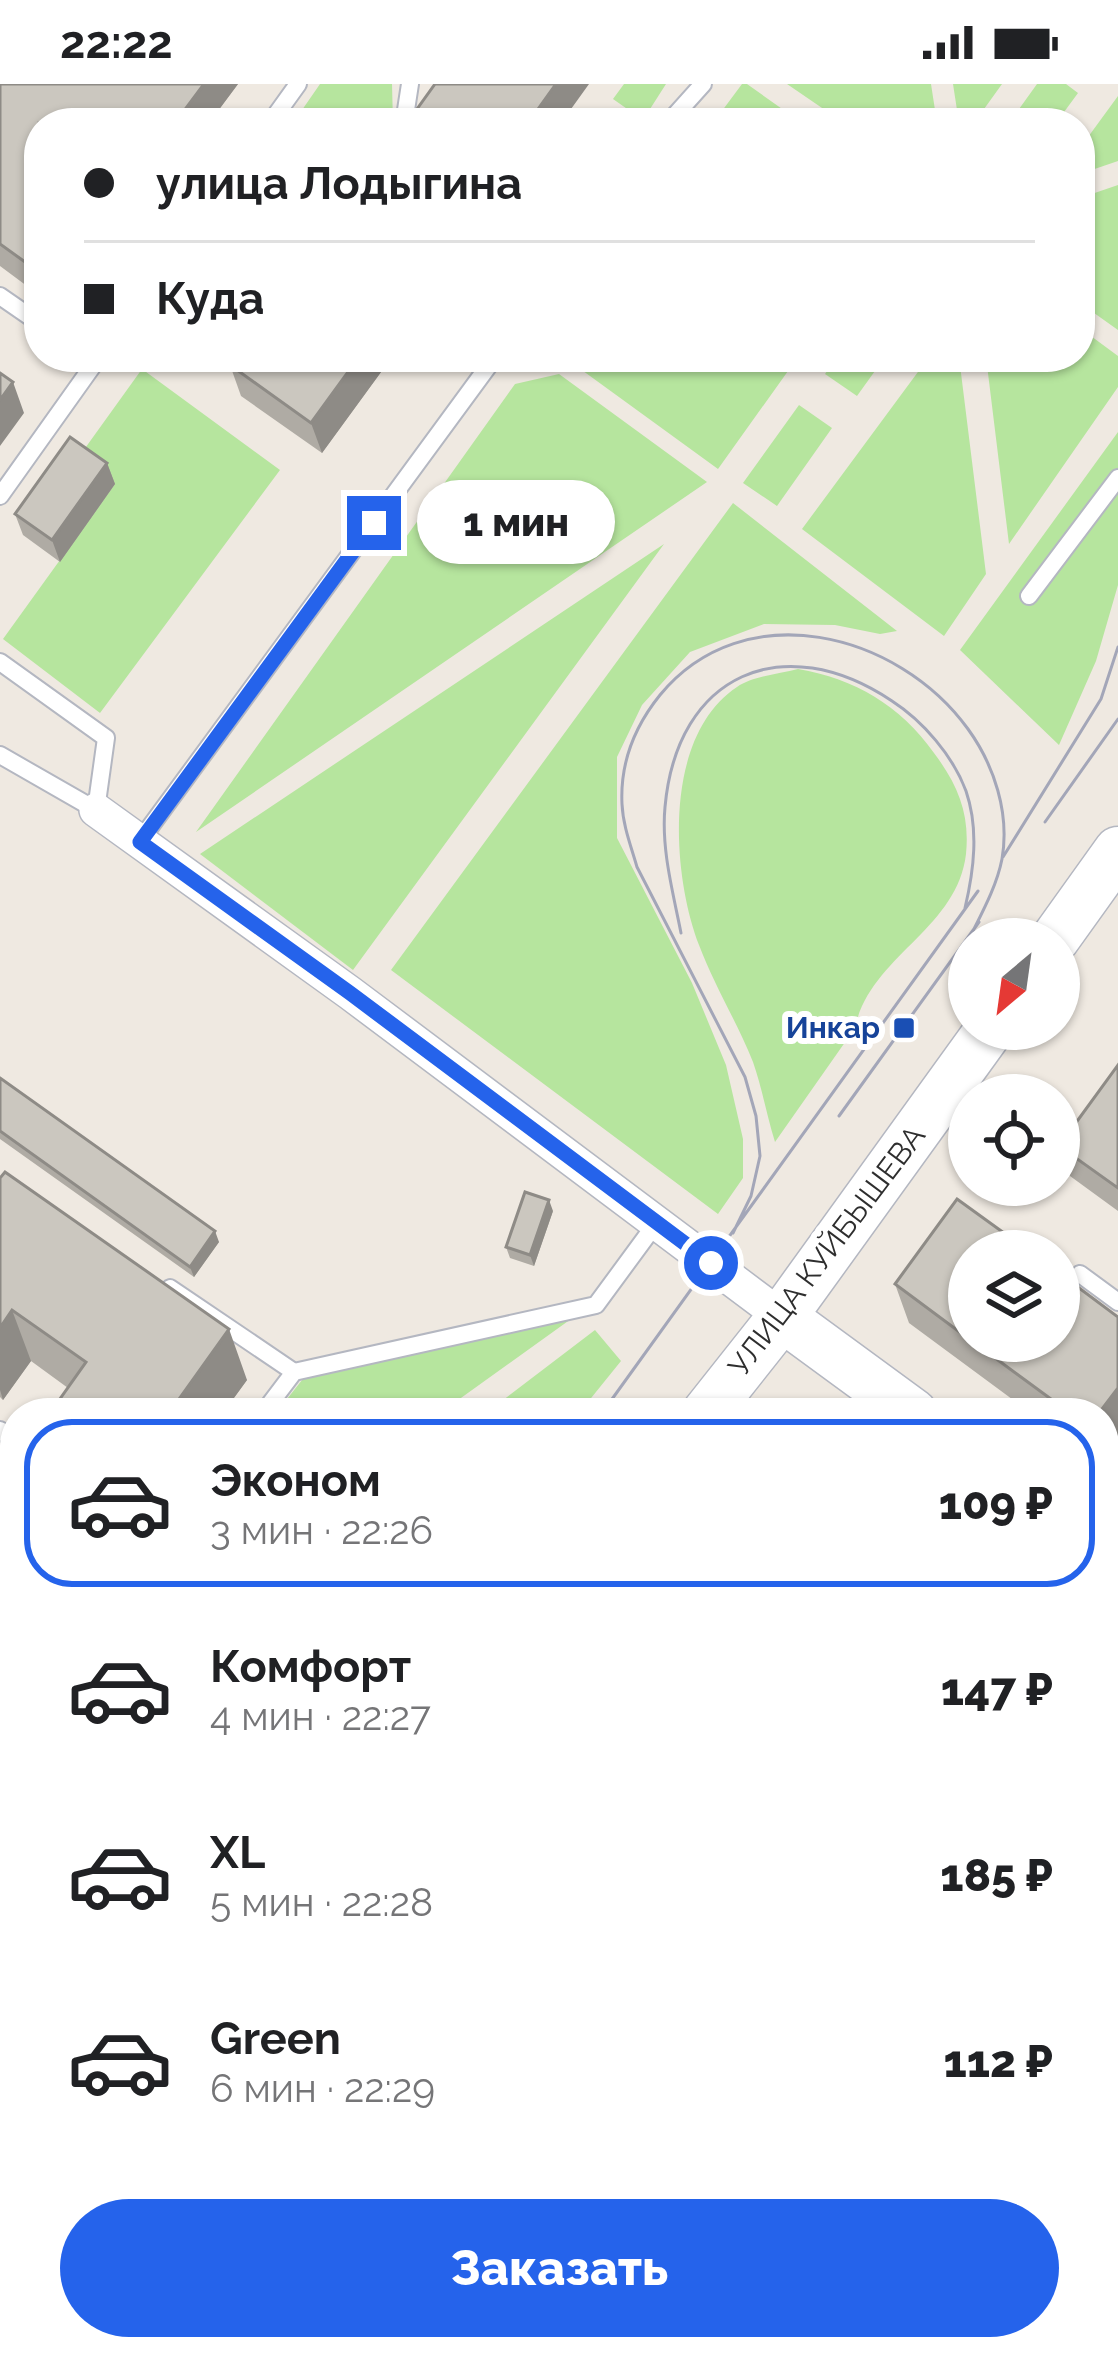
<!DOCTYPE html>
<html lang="ru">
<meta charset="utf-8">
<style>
:root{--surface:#fff;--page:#f2f2f2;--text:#202124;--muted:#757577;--line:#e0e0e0;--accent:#2563eb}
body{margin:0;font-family:Raleway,sans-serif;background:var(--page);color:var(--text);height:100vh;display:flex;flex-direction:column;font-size:45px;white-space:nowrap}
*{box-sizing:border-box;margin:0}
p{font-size:39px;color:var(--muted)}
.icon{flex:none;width:66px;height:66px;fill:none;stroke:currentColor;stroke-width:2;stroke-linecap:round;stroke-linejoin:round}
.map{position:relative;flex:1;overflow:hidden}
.details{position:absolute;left:0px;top:1314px;width:1119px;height:963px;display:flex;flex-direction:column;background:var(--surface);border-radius:48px 48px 0 0;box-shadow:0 3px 9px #0004}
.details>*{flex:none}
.banner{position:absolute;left:24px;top:24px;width:1071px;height:264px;border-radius:48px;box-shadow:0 3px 9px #0004;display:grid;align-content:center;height:264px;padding:0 60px;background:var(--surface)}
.needle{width:78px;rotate:209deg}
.buttons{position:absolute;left:948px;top:834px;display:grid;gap:24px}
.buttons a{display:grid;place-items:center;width:132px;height:132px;border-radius:50%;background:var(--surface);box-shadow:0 3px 9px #0004;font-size:60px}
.end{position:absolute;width:54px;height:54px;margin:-27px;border:15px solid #2563eb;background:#fff;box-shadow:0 0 0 6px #fff}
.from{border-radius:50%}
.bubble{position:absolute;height:84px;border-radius:42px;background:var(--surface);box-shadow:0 3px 9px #0004;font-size:39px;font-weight:800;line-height:84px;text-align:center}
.banner b{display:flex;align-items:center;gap:42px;height:114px;font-size:45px}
.banner b+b{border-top:3px solid var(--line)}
.banner i{width:30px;height:30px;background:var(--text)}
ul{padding:21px 0 0;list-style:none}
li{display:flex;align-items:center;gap:36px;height:168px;margin:0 24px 18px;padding:0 36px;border:6px solid transparent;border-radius:48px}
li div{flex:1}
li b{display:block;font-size:45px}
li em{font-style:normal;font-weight:800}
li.current{border-color:var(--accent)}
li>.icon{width:108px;height:108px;stroke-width:1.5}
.cta{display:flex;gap:24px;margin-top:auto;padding:24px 60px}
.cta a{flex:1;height:138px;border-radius:72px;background:var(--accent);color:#fff;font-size:48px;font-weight:800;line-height:138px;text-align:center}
.status{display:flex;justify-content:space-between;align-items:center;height:84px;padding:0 60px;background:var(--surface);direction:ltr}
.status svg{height:33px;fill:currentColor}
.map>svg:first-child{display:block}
</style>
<div class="status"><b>22:22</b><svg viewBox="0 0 49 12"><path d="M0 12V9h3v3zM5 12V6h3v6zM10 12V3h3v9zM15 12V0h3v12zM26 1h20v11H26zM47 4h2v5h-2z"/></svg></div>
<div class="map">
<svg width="1118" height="2275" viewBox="0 0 1118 2275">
<rect width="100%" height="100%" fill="#efe9e1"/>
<path fill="#b6e59e" d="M 320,0 L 392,0 L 393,39 L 293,39 Z
M 624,0 L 666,0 L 643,36 L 613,15 Z
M 742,0 L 747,0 L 802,39 L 713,39 Z
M 787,0 L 931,0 L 937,39 L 844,39 Z
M 953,0 L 1002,0 L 974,39 L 959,39 Z
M 1037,0 L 1066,0 L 1078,9 L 1056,39 L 1009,39 Z
M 1118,12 L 1118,77 L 1080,90 L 1080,64 Z
M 1118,101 L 1118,246 L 1080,219 L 1080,114 Z
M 1080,244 L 1118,272 L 1118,303 L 1009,460 L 986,273 L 1080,273 Z
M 609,273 L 798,273 L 718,385 L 579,284 Z
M 837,273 L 885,273 L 857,312 L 825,290 Z
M 929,273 L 959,273 L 986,490 L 944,552 L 802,445 Z
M 142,285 L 280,386 L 100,629 L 3,555 L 114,401 L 78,374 Z
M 559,290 L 707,398 L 196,748 L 515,300 Z
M 799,321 L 832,344 L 777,422 L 743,399 Z
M 1118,348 L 1118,501 L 1096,577 L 1059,661 L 960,566 Z
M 733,419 L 897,547 L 880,550 L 835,541 L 764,540 L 690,568 L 642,621 L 617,673 L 617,754 L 692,899 L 726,981 L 743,1055 L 743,1094 L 718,1130 L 391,886 Z
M 664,460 L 353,886 L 200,770 Z
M 798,585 C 855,595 900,621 934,669 C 958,701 970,730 966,770 C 957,846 870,872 855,944 L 775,1058 C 767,1032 762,1004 753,978 C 737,938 714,901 699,861 C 671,788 663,652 737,603 C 753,592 779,590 798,585 Z
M 571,1235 L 440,1329 L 276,1329 L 306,1291 Z
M 595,1246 L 621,1277 L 579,1329 L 486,1329 Z
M 15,1829 L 15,2102 L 0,2123 L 0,1849 Z
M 158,2262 L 432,2262 L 449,2275 L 149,2275 Z"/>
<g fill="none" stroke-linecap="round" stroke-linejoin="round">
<defs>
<path id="service" d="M 270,39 L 298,0
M 404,39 L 410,0
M 668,39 L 703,0
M 0,212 L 39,239
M 0,412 L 99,273
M 1029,512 L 1118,394
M 0,578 L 106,654 L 96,726 L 0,671
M 139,758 L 495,273
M 1080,1190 L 1118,1218
M 170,1204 L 294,1288
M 263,1329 L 294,1288 L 596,1221 L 657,1138
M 0,1346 L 15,1357
M 1104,1507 L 1118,1488
M 1104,1756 L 1118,1736
M 0,1767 L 15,1746
M 1104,1851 L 1118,1830
M 1104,2042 L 1118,2018
M 1104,2085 L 1118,2095
M 479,2262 L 497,2275
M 1097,2275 L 1118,2244"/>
<path id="minor" d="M 96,726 L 350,909 L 782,1233"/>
<path id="secondary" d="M 1055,855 L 1118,767
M 782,1233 L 913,1329
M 706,1329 L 782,1233 L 990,945
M 1104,1467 L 1118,1478
M 21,2275 L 30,2262"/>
</defs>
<use href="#service" stroke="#b4b7c1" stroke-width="20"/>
<use href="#minor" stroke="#b4b7c1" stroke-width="36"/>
<use href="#secondary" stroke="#b4b7c1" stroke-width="51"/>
<use href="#service" stroke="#fff" stroke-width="16"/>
<use href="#minor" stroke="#fff" stroke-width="33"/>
<use href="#secondary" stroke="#fff" stroke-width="48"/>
<path stroke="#a3a6b8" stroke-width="3" d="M 1045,738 L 1118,635
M 1003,773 L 1101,615 L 1118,563
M 681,849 C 673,808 661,765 665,723 C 677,590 783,544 892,617 C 923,637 953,672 966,707 C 979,745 974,786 965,824
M 839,1032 L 979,838
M 733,1149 L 751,1112 L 760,1072 L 756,1032 L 745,993 L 637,783 C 631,762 623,742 622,720 C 620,679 635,642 660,611 C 744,509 898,548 968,645 C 994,681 1010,729 1002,775 C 997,801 983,827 971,851
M 602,1329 L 978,807
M 0,2147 L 15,2126
M 0,2187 L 15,2166"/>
</g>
<path fill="#afaba4" d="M 0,0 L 238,0 L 209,39 L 39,39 L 39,211 L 0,182 Z
M 392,273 L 322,369 L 241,312 L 230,281 Z
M 107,379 L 115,400 L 60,478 L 23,451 L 15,430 Z
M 1118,981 L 1118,1127 L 1070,1092 L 1059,1062 Z
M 0,994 L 219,1158 L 194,1193 L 0,1055 Z
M 0,1094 L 247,1296 L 223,1329 L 50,1329 L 68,1304 L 31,1277 L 3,1316 L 0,1313 Z
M 553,1127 L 534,1182 L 510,1174 L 506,1163 Z
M 969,1167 L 969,1257 L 1059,1257 L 1118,1233 L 1118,1361 L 1104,1381 L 1104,1329 L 1031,1329 L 909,1239 L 895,1200 Z
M 553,2262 L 660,2262 L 672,2271 L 674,2275 L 558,2275 Z"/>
<path fill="#8e8b86" d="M 204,0 L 238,0 L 209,39 L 175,39 Z
M 556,0 L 589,0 L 561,39 L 528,39 Z
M 359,273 L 392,273 L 322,369 L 311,339 Z
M 13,298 L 24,329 L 0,362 L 0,316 Z
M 107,379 L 115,400 L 60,478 L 52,456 Z
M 549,1116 L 553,1127 L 534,1182 L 530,1171 Z
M 215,1147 L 219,1158 L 194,1193 L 190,1183 Z
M 12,1226 L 31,1277 L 3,1316 L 0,1306 L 0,1244 Z
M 229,1245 L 247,1296 L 223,1329 L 169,1329 Z
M 1118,1304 L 1118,1361 L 1104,1381 L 1104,1329 L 1099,1329 Z
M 15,1544 L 15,1621 L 0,1642 L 0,1566 Z
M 1118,1595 L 1118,1672 L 1104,1692 L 1104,1615 Z
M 999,2262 L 1040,2262 L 1031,2275 L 990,2275 Z"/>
<path fill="#cbc7bf" stroke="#8e8b86" stroke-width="3" d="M 0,0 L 204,0 L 175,39 L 39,39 L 39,188 L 0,160 Z
M 435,0 L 556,0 L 528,39 L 407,39 Z
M 236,273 L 359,273 L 311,339 L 230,281 Z
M 0,289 L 13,298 L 0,316 Z
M 70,353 L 107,379 L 52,456 L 15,430 Z
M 1118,981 L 1118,1104 L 1059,1062 Z
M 0,994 L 215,1147 L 190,1183 L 0,1047 Z
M 5,1088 L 229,1245 L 169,1329 L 50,1329 L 86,1278 L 12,1226 L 0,1244 L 0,1094 Z
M 525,1108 L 549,1116 L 530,1171 L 506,1163 Z
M 957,1115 L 1029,1167 L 969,1167 L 969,1255 L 895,1200 Z
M 1059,1189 L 1118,1233 L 1118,1304 L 1099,1329 L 1070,1329 L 972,1257 L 1059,1257 Z
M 15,1378 L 15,1544 L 0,1566 L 0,1399 Z
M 1104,1580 L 1118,1590 L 1118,1595 L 1104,1615 Z
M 557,2262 L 660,2262 L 672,2271 L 669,2275 L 572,2275 L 573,2274 Z
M 694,2262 L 741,2262 L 759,2275 L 684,2275 Z
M 838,2262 L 999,2262 L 990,2275 L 829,2275 Z"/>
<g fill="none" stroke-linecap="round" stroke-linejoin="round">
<path stroke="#2563eb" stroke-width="15" d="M 374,439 L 140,758 L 350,909 L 711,1179"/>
</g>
<rect fill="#1a4fb4" stroke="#fff" stroke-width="4.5" x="892" y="932" width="24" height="24" rx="6"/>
<g text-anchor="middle" stroke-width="12" stroke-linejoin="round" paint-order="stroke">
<g font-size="30" font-weight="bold" fill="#164399" stroke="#fff" text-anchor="end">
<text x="880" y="954">Инкар</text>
</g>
<g font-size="30" fill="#2e2e2e" stroke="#fff">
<text transform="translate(827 1167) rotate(-53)" y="10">УЛИЦА КУЙБЫШЕВА</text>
</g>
</g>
</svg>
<div class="buttons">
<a><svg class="needle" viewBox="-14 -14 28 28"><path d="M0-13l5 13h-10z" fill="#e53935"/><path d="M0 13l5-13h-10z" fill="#757577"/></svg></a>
<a><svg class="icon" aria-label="locate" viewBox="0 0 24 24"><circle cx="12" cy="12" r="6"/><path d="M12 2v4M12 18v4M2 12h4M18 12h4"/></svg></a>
<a><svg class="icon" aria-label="layers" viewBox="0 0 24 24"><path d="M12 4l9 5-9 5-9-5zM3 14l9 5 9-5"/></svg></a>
</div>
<i class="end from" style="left:711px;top:1179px"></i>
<i class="end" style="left:374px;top:439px"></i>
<div class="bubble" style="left:417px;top:396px;width:198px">1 мин</div>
<div class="banner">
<b><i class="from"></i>улица Лодыгина</b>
<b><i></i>Куда</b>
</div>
<section class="details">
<ul>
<li class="current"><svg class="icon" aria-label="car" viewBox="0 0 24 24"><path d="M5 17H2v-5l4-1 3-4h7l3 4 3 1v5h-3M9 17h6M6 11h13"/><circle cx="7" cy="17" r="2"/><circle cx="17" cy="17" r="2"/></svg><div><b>Эконом</b><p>3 мин · 22:26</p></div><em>109 ₽</em></li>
<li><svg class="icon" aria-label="car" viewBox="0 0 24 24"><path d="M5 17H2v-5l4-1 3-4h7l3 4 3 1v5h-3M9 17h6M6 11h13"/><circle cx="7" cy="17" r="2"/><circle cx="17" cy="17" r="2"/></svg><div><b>Комфорт</b><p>4 мин · 22:27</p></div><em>147 ₽</em></li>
<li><svg class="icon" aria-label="car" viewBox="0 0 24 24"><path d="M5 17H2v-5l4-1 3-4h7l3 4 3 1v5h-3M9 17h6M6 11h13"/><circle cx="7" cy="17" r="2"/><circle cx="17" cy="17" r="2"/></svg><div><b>XL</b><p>5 мин · 22:28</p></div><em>185 ₽</em></li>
<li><svg class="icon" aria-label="car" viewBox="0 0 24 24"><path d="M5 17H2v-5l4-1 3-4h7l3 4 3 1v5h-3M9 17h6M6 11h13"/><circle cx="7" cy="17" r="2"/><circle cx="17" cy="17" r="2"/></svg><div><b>Green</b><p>6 мин · 22:29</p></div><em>112 ₽</em></li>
</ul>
<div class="cta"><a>Заказать</a></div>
</section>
</div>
